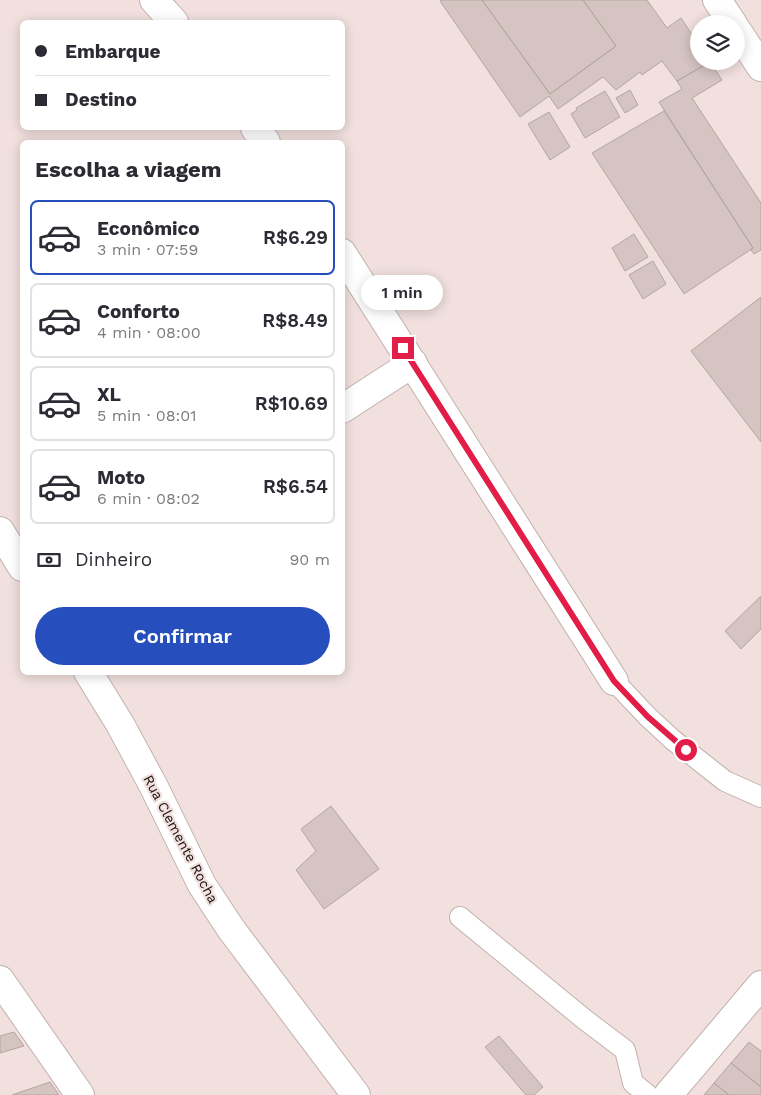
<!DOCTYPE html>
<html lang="pt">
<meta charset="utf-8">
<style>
:root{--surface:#fff;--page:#f7f7f7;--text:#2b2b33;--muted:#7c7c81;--line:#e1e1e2;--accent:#264ebd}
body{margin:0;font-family:"Work Sans",sans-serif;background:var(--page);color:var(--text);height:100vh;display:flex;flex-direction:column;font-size:19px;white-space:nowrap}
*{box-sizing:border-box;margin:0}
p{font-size:16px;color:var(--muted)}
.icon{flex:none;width:28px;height:28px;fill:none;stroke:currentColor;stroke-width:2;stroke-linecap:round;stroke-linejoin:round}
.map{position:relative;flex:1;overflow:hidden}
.details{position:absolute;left:20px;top:140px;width:325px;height:535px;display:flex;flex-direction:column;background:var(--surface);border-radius:8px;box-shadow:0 2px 12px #0003}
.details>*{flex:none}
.top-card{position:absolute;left:20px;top:20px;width:325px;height:110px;border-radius:8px;box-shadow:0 2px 12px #0003;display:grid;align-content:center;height:110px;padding:0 15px;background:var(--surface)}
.controls{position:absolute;left:690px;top:15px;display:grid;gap:10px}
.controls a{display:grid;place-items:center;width:55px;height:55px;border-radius:50%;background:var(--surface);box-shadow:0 2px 12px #0003;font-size:25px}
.end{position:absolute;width:22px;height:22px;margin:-11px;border:6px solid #e11d48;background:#fff;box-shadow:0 0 0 2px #fff}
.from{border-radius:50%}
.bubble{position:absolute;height:35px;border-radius:18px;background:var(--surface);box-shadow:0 2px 12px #0003;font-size:16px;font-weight:600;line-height:35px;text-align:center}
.top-card b{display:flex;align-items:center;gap:18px;height:48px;font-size:19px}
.top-card b+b{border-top:1px solid var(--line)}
.top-card i{width:12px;height:12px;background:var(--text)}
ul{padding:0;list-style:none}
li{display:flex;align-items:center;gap:15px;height:75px;margin:0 10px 8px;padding:0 5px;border:2px solid var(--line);border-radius:8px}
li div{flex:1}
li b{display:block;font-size:19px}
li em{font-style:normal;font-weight:600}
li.selected{border-color:var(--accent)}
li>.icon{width:45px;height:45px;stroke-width:1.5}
h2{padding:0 15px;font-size:22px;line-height:60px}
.pay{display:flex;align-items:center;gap:12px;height:55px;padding:0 15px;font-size:19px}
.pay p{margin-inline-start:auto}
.cta{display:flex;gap:10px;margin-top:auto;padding:10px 15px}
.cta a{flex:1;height:58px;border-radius:30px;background:var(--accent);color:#fff;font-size:20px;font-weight:600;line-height:58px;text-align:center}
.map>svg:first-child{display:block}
</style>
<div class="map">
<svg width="761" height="1095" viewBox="0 0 761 1095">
<rect width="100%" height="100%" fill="#f1e0dd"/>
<path fill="#d5c4c1" stroke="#b5a5a2" d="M 442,0 L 482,0 L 550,94 L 616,46 L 583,0 L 647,0 L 667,28 L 681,18 L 699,45 L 699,61 L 710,62 L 677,81 L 662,61 L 642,75 L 640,72 L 616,90 L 603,77 L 558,109 L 549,96 L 520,117 L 440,1 Z
M 482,0 L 583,0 L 616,46 L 550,94 Z
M 710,62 L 722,80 L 692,98 L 761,203 L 761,250 L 754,254 L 751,250 L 753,248 L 659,102 L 682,89 L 677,81 Z
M 630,90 L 638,105 L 625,113 L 616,98 Z
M 605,91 L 620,117 L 585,138 L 571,114 L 577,110 L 576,108 Z
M 664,111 L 753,248 L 684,294 L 592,153 Z
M 549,112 L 570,147 L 550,160 L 528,124 Z
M 634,234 L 648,257 L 625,271 L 612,248 Z
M 653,261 L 666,284 L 643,299 L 629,275 Z
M 761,297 L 761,442 L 691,351 Z
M 761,596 L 761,629 L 741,649 L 725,631 Z
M 331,806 L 379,869 L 324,909 L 296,870 L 316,851 L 301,829 Z
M 14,1032 L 24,1046 L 0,1053 L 0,1036 Z
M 499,1036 L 543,1087 L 534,1095 L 526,1095 L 485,1047 Z
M 749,1042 L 761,1051 L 761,1087 L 731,1063 Z
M 731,1063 L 761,1087 L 761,1095 L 729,1095 L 714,1083 Z
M 50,1082 L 59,1095 L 12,1095 Z
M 714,1083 L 729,1095 L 704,1095 Z"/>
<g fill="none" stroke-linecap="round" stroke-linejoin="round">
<defs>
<path id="service" d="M 614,681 L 648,717 L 673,740 L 725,781 L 761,797
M 460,917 L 584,1019 L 625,1050 L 633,1083 L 648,1095"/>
<path id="minor" d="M 154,0 L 174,22
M 717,0 L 733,24
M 736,29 L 761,67
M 255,128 L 266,142
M 342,253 L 614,681
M 342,409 L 413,363
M 0,980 L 80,1095
M 668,1095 L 761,985"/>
<path id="tertiary" d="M 0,531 L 22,567
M 88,672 L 120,724 L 154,787 L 202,885 L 231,929 L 356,1095"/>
</defs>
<use href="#service" stroke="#c1b1ae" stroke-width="22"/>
<use href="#minor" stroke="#c1b1ae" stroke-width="30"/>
<use href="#tertiary" stroke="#c1b1ae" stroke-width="30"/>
<use href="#service" stroke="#fff" stroke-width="20"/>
<use href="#minor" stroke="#fff" stroke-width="28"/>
<use href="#tertiary" stroke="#fff" stroke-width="28"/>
</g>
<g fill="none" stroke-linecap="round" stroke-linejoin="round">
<path stroke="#e11d48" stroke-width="6" d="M 403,348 L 614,681 L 648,717 L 686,750"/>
</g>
<g text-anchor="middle" stroke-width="4.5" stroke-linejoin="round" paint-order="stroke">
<g font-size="14" fill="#161110" stroke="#f1e0dd">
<text transform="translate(181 839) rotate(62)" y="5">Rua Clemente Rocha</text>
</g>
</g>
</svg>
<div class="controls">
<a><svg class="icon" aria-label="layers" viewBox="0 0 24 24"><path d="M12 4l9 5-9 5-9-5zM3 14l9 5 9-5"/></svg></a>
</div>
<i class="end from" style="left:686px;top:750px"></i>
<i class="end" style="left:403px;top:348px"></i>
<div class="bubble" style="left:361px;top:275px;width:82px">1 min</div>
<div class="top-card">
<b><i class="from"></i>Embarque</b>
<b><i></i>Destino</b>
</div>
<section class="details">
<h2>Escolha a viagem</h2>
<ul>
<li class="selected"><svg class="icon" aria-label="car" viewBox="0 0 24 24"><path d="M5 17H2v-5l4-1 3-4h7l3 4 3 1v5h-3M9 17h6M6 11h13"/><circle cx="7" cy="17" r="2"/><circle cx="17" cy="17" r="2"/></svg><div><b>Econômico</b><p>3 min · 07:59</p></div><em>R$6.29</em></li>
<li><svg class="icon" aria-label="car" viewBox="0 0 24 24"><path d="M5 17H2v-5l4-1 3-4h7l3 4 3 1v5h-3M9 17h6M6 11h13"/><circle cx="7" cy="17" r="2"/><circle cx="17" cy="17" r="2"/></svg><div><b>Conforto</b><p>4 min · 08:00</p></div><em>R$8.49</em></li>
<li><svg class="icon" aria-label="car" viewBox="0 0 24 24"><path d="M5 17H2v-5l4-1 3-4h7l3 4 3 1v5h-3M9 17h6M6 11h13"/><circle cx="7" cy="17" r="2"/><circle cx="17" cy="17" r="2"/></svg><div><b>XL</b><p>5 min · 08:01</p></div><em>R$10.69</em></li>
<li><svg class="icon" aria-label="car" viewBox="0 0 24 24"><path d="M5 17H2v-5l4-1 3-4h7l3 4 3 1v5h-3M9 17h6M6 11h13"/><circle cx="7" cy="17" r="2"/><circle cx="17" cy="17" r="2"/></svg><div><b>Moto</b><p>6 min · 08:02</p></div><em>R$6.54</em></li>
</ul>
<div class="pay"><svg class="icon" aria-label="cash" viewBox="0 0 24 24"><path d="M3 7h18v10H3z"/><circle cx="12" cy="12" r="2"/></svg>Dinheiro<p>90 m</p></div>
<div class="cta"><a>Confirmar</a></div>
</section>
</div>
